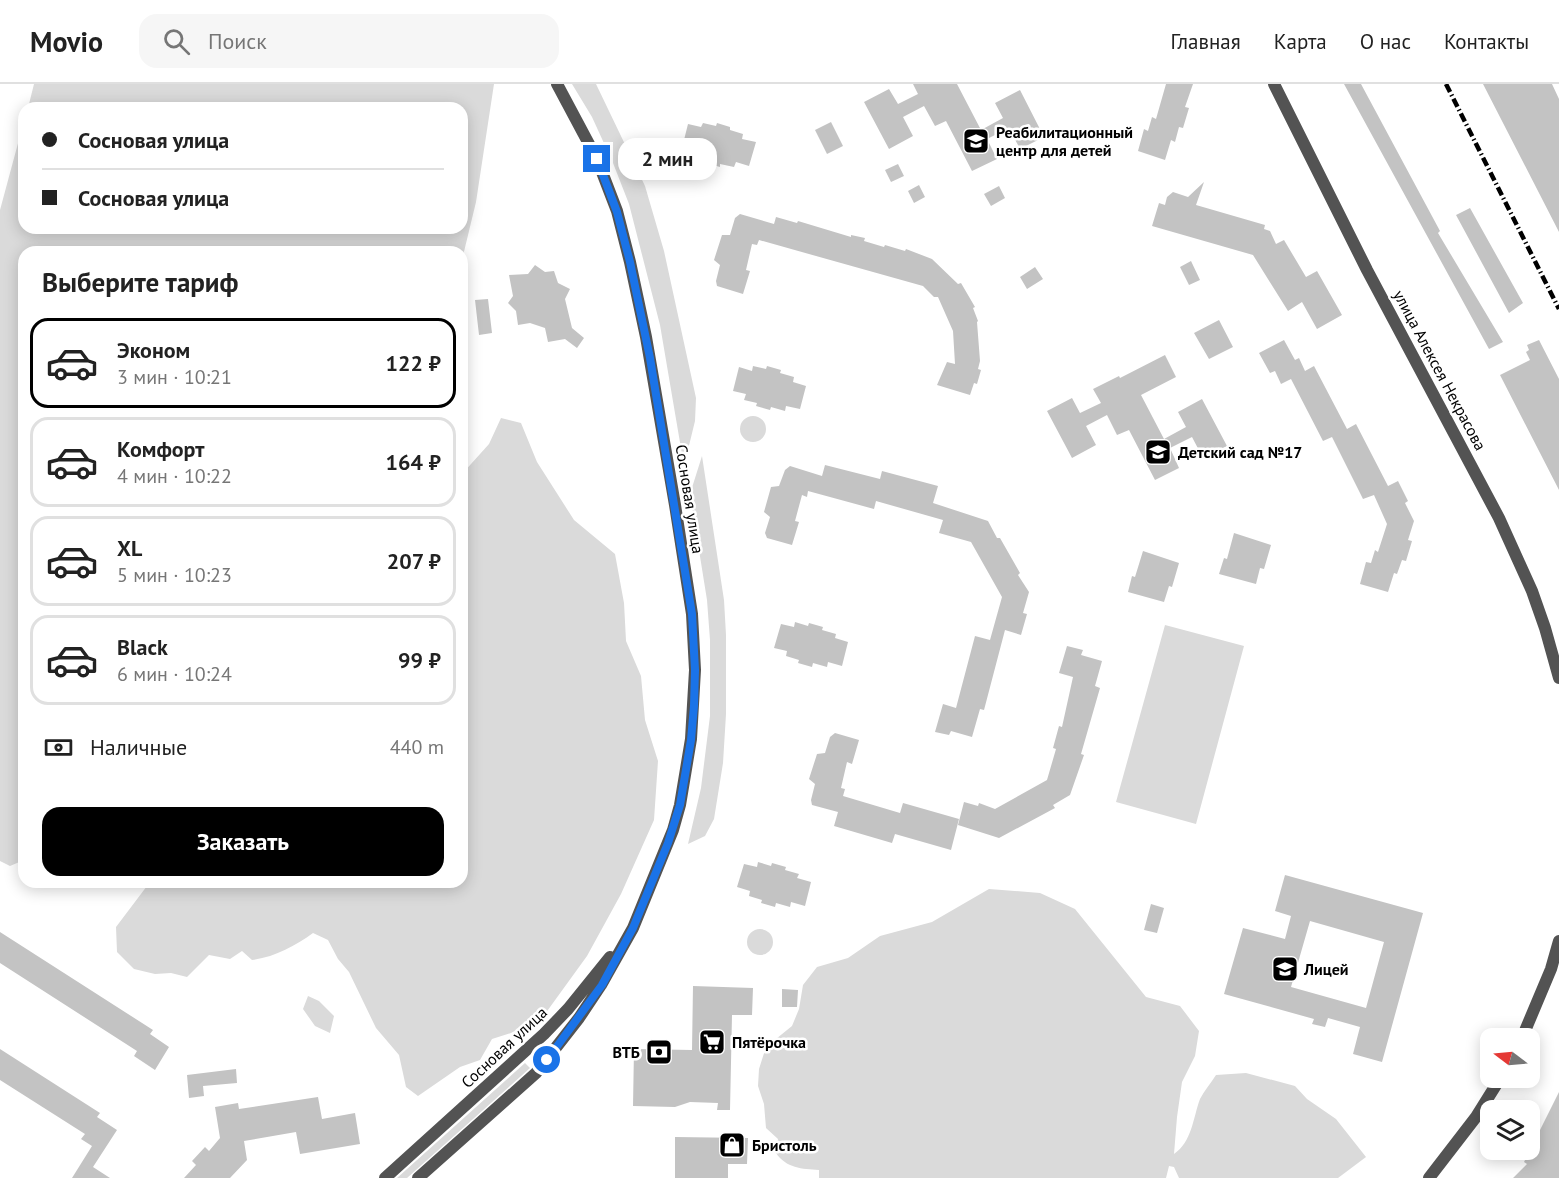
<!DOCTYPE html>
<html lang="ru">
<meta charset="utf-8">
<style>
:root{--surface:#fff;--page:#f6f6f6;--text:#222;--muted:#767676;--line:#e0e0e0;--accent:#000}
body{margin:0;font-family:"PT Sans",sans-serif;background:var(--page);color:var(--text);height:100vh;display:flex;flex-direction:column;font-size:22px;white-space:nowrap}
*{box-sizing:border-box;margin:0}
p{font-size:20px;color:var(--muted)}
.icon{flex:none;width:33px;height:33px;fill:none;stroke:currentColor;stroke-width:2;stroke-linecap:round;stroke-linejoin:round}
.map{position:relative;flex:1;overflow:hidden}
.sheet{position:absolute;left:18px;top:162px;width:450px;height:642px;display:flex;flex-direction:column;background:var(--surface);border-radius:18px;box-shadow:0 3px 15px #0003}
.sheet>*{flex:none}
.banner{position:absolute;left:18px;top:18px;width:450px;height:132px;border-radius:18px;box-shadow:0 3px 15px #0003;display:grid;align-content:center;height:132px;padding:0 24px;background:var(--surface)}
.needle{width:39px;rotate:286deg}
.buttons{position:absolute;left:1480px;top:944px;display:grid;gap:12px}
.buttons a{display:grid;place-items:center;width:60px;height:60px;border-radius:12px;background:var(--surface);box-shadow:0 3px 15px #0003;font-size:30px}
.end{position:absolute;width:27px;height:27px;margin:-14px;border:8px solid #1a73e8;background:#fff;box-shadow:0 0 0 3px #fff}
.from{border-radius:50%}
.bubble{position:absolute;height:42px;border-radius:18px;background:var(--surface);box-shadow:0 3px 15px #0003;font-size:20px;font-weight:800;line-height:42px;text-align:center}
.banner b{display:flex;align-items:center;gap:21px;height:57px;font-size:22px}
.banner b+b{border-top:2px solid var(--line)}
.banner i{width:15px;height:15px;background:var(--text)}
ul{padding:0;list-style:none}
li{display:flex;align-items:center;gap:18px;height:90px;margin:0 12px 9px;padding:0 12px;border:3px solid var(--line);border-radius:18px}
li div{flex:1}
li b{display:block;font-size:22px}
li em{font-style:normal;font-weight:800}
li.selected{border-color:var(--accent)}
li>.icon{width:54px;height:54px;stroke-width:1.5}
h2{padding:0 24px;font-size:27px;line-height:72px}
.pay{display:flex;align-items:center;gap:15px;height:66px;padding:0 24px;font-size:22px}
.pay p{margin-inline-start:auto}
.primary-button{display:flex;gap:12px;margin-top:auto;padding:12px 24px}
.primary-button a{flex:1;height:69px;border-radius:18px;background:var(--accent);color:#fff;font-size:24px;font-weight:800;line-height:69px;text-align:center}
header{display:flex;align-items:center;gap:36px;box-sizing:border-box;height:84px;padding:0 30px;background:var(--surface);border-bottom:2px solid var(--line)}
header strong{font-size:28px}
nav{display:flex;gap:33px;margin-inline-start:auto;font-size:21px}
.search{width:420px;height:54px;background:var(--page);display:flex;align-items:center;gap:15px;box-sizing:border-box;padding:0 21px;border-radius:18px;color:var(--muted);font-size:22px}
.map>svg:first-child{display:block}
</style>
<header>
<strong>Movio</strong>
<div class="search"><svg class="icon" aria-label="search" viewBox="0 0 24 24"><circle cx="10" cy="10" r="6"/><path d="M15 15l6 6"/></svg>Поиск</div>
<nav><a>Главная</a><a>Карта</a><a>О нас</a><a>Контакты</a></nav>
</header>
<div class="map">
<svg width="1559" height="1094" viewBox="0 0 1559 1094">
<rect width="100%" height="100%" fill="#fff"/>
<path fill="#dadada" d="M 34,0 L 494,0 L 476,118 L 462,176 L 462,168 L 24,168 L 24,776 L 10,782 L 0,777 L 0,126 L 24,37 L 24,144 L 462,144 L 462,24 L 28,24 Z
M 572,0 L 596,0 L 645,102 L 664,167 L 696,314 L 695,337 L 684,382 L 660,241 L 629,120 L 613,79 L 592,33 Z
M740 345a13 13 0 1 1 26 0a13 13 0 1 1-26 0Z
M 501,334 L 521,339 L 537,378 L 574,436 L 615,470 L 624,519 L 626,557 L 641,592 L 645,636 L 658,677 L 654,736 L 621,810 L 587,872 L 545,930 L 511,949 L 492,955 L 480,976 L 460,983 L 418,1012 L 406,1003 L 399,971 L 376,944 L 349,888 L 338,875 L 328,856 L 313,849 C 295,862 275,873 252,876 L 242,867 L 230,875 L 209,871 L 187,893 L 171,889 L 155,890 L 134,885 L 117,868 L 116,843 L 150,798 L 462,798 L 462,390 L 489,360 Z
M 702,372 L 724,516 L 726,551 L 726,630 L 723,679 L 714,735 L 705,752 L 688,760 L 701,704 L 710,632 L 710,556 L 707,516 L 690,410 Z
M 1165,541 L 1244,562 L 1196,740 L 1116,718 Z
M 989,805 L 1040,809 L 1075,825 L 1146,913 L 1180,922 L 1199,947 L 1195,972 L 1182,998 L 1177,1033 L 1174,1070 C 1192,1058 1193,1034 1200,1015 C 1204,1007 1211,999 1216,991 L 1246,989 L 1295,1002 L 1307,1015 L 1336,1035 L 1366,1073 L 1338,1094 L 1179,1094 L 1174,1083 L 1169,1082 L 1166,1094 L 819,1094 L 819,1086 C 802,1085 786,1084 776,1069 L 778,1055 L 766,1044 L 764,1020 L 758,1002 L 759,985 L 766,963 L 792,942 L 799,925 L 803,901 L 817,883 L 848,874 L 880,852 L 932,838 Z
M747 858a13 13 0 1 1 26 0a13 13 0 1 1-26 0Z
M 308,912 L 319,917 L 334,932 L 330,949 L 315,942 L 303,925 Z
M 525,979 L 530,984 L 407,1094 L 397,1094 Z"/>
<path fill="#c3c3c3" fill-rule="evenodd" d="M 913,0 L 957,0 L 981,46 L 1003,34 L 995,19 L 1020,6 L 1044,53 L 1020,65 L 1009,44 L 987,55 L 997,75 L 972,87 L 946,37 L 935,42 L 924,22 L 903,33 L 913,52 L 889,65 L 864,18 L 889,5 L 898,20 L 918,10 Z
M 1166,0 L 1193,0 L 1185,23 L 1189,24 L 1183,44 L 1179,43 L 1175,58 L 1171,56 L 1165,76 L 1138,67 L 1144,45 L 1148,47 L 1152,33 L 1156,35 Z
M 1344,0 L 1361,0 L 1440,147 L 1438,149 L 1503,258 L 1489,265 Z
M 1483,0 L 1552,0 L 1559,15 L 1559,148 Z
M 831,38 L 843,62 L 827,70 L 815,46 Z
M 703,39 L 716,42 L 717,39 L 730,43 L 730,46 L 743,50 L 742,55 L 756,58 L 749,82 L 736,78 L 734,83 L 720,80 L 720,83 L 706,79 L 707,76 L 693,72 L 695,67 L 682,64 L 688,40 L 701,43 Z
M 898,80 L 904,92 L 891,98 L 885,86 Z
M 1204,98 L 1196,121 L 1265,141 L 1264,145 L 1270,147 L 1276,160 L 1284,156 L 1306,193 L 1317,187 L 1342,231 L 1317,245 L 1302,218 L 1288,227 L 1253,171 L 1152,142 L 1159,119 L 1165,121 L 1167,113 L 1173,108 L 1188,113 Z
M 919,101 L 925,113 L 914,119 L 908,107 Z
M 999,102 L 1005,114 L 991,122 L 984,110 Z
M 1470,124 L 1523,219 L 1509,229 L 1456,131 Z
M 740,130 L 774,140 L 776,133 L 797,139 L 798,137 L 851,153 L 851,151 L 865,154 L 864,157 L 884,163 L 885,161 L 905,167 L 906,165 L 932,175 L 958,200 L 961,199 L 975,223 L 973,224 L 978,237 L 977,238 L 980,277 L 978,285 L 981,286 L 977,300 L 974,299 L 970,311 L 937,301 L 947,278 L 955,280 L 953,247 L 938,213 L 934,213 L 923,202 L 759,156 L 757,161 L 752,160 L 746,186 L 750,187 L 743,210 L 717,202 L 716,197 L 720,181 L 714,176 L 722,151 L 730,151 L 735,134 Z
M 1191,177 L 1200,196 L 1189,201 L 1180,183 Z
M 535,181 L 545,188 L 554,187 L 558,199 L 570,205 L 565,215 L 572,244 L 584,254 L 577,264 L 565,255 L 548,258 L 545,244 L 530,239 L 518,241 L 516,227 L 508,219 L 513,212 L 509,191 L 528,190 Z
M 1035,183 L 1043,195 L 1027,205 L 1020,193 Z
M 488,215 L 492,249 L 479,251 L 475,216 Z
M 1219,236 L 1233,263 L 1209,275 L 1194,249 Z
M 1284,256 L 1295,276 L 1299,274 L 1305,287 L 1314,282 L 1347,345 L 1356,340 L 1388,402 L 1398,397 L 1408,417 L 1405,419 L 1414,437 L 1408,456 L 1412,457 L 1406,477 L 1402,476 L 1397,490 L 1394,489 L 1388,508 L 1360,500 L 1366,478 L 1371,479 L 1375,466 L 1378,468 L 1387,440 L 1374,411 L 1363,415 L 1332,353 L 1323,357 L 1291,295 L 1281,300 L 1275,287 L 1270,289 L 1259,269 Z
M 1539,256 L 1559,295 L 1559,406 L 1500,291 L 1530,276 L 1526,268 L 1529,266 L 1527,261 Z
M 1165,271 L 1176,293 L 1141,311 L 1164,355 L 1186,343 L 1178,328 L 1202,315 L 1227,362 L 1203,374 L 1192,353 L 1170,364 L 1179,384 L 1155,396 L 1129,346 L 1117,351 L 1107,331 L 1086,342 L 1096,361 L 1072,374 L 1047,327 L 1072,314 L 1080,329 L 1101,319 L 1093,305 L 1119,292 L 1120,294 Z
M 753,282 L 766,285 L 767,282 L 781,286 L 780,289 L 794,293 L 793,298 L 806,302 L 800,325 L 786,322 L 785,327 L 771,323 L 770,326 L 756,322 L 757,319 L 744,316 L 746,310 L 733,307 L 739,283 L 752,287 Z
M 825,381 L 880,395 L 882,387 L 938,402 L 933,419 L 988,437 L 997,454 L 1000,454 L 1020,489 L 1018,491 L 1029,508 L 1023,529 L 1027,530 L 1021,551 L 1005,546 L 984,626 L 980,625 L 972,653 L 951,647 L 949,651 L 935,648 L 943,620 L 956,624 L 975,552 L 990,556 L 1002,513 L 971,458 L 939,449 L 943,436 L 876,417 L 874,425 L 808,407 L 807,413 L 802,411 L 795,437 L 799,438 L 792,461 L 767,454 L 765,449 L 770,433 L 764,428 L 771,403 L 779,402 L 785,386 L 790,382 L 822,392 Z
M 1234,449 L 1271,461 L 1264,485 L 1260,484 L 1256,500 L 1219,490 L 1224,474 L 1227,475 Z
M 1143,467 L 1179,479 L 1172,503 L 1169,502 L 1164,518 L 1128,508 L 1132,492 L 1135,493 Z
M 795,538 L 808,542 L 809,539 L 823,543 L 822,546 L 836,550 L 835,554 L 848,558 L 842,582 L 828,578 L 827,583 L 813,579 L 812,583 L 798,579 L 799,576 L 786,572 L 787,567 L 774,564 L 781,540 L 794,543 Z
M 1067,562 L 1083,566 L 1081,571 L 1102,577 L 1095,602 L 1100,604 L 1081,670 L 1084,671 L 1070,711 L 1053,721 L 1055,724 L 999,754 L 958,741 L 964,718 L 978,722 L 979,719 L 995,725 L 1047,696 L 1056,665 L 1053,664 L 1059,642 L 1062,643 L 1073,593 L 1059,589 Z
M 835,649 L 859,656 L 852,680 L 847,678 L 841,704 L 845,705 L 843,712 L 900,729 L 903,719 L 959,735 L 951,766 L 895,750 L 892,759 L 834,742 L 838,728 L 812,721 L 811,716 L 815,700 L 809,695 L 817,670 L 825,669 L 830,653 Z
M 758,778 L 771,782 L 772,779 L 786,783 L 785,786 L 799,790 L 797,794 L 811,798 L 805,822 L 791,818 L 790,823 L 776,819 L 775,823 L 761,819 L 762,816 L 749,812 L 750,807 L 737,803 L 744,780 L 757,783 Z
M 1285,791 L 1423,829 L 1382,978 L 1353,970 L 1360,943 L 1328,934 L 1325,943 L 1312,940 L 1314,935 L 1224,910 L 1243,844 L 1285,855 L 1291,832 L 1275,827 ZM 1310,837 L 1384,858 L 1366,924 L 1291,903 Z
M 1151,820 L 1164,824 L 1157,849 L 1144,846 Z
M 0,848 L 153,946 L 150,950 L 169,963 L 155,986 L 134,972 L 137,967 L 0,879 Z
M 693,902 L 753,904 L 752,931 L 732,931 L 730,1026 L 717,1026 L 718,1019 L 690,1018 L 675,1023 L 633,1022 L 634,965 L 692,966 Z
M 782,905 L 798,906 L 797,923 L 782,923 Z
M 0,965 L 100,1029 L 97,1033 L 117,1046 L 93,1083 L 110,1094 L 72,1094 L 92,1062 L 81,1055 L 85,1050 L 0,996 Z
M 236,985 L 237,999 L 203,1002 L 204,1012 L 189,1014 L 187,991 Z
M 1559,1008 L 1559,1094 L 1513,1094 L 1527,1080 L 1524,1078 Z
M 318,1013 L 322,1035 L 355,1029 L 360,1060 L 300,1070 L 296,1048 L 244,1057 L 247,1076 L 230,1094 L 184,1094 L 196,1081 L 192,1077 L 205,1063 L 209,1067 L 220,1054 L 215,1023 L 238,1019 L 239,1025 Z
M 675,1053 L 748,1054 L 747,1080 L 728,1080 L 728,1094 L 675,1094 Z"/>
<g fill="none" stroke-linecap="round" stroke-linejoin="round">
<path stroke="#535353" stroke-width="12" d="M 1274,0 L 1367,186 L 1499,434 L 1532,507 L 1545,544 L 1559,594
M 1522,954 L 1551,885 L 1559,857
M 385,1094 L 544,950 L 568,925 L 610,873
M 418,1094 L 536,989 L 579,934 L 601,901 L 633,844 L 673,746 L 680,721 L 691,655 L 695,586 L 692,530 L 675,421 L 646,253 L 630,178 L 617,127 L 597,75 L 557,0
M 1429,1094 L 1476,1033 L 1501,993"/>
<path stroke="#000" stroke-width="4.5" stroke-dasharray="9 3 1.5 3" stroke-linecap="butt" d="M 1446,0 L 1559,225"/>
</g>
<g fill="none" stroke-linecap="round" stroke-linejoin="round">
<path stroke="#1a73e8" stroke-width="8" d="M 547,976 L 602,901 L 633,844 L 668,759 L 680,721 L 691,656 L 694,622 L 695,586 L 692,530 L 650,274 L 630,178 L 617,128 L 597,75"/>
</g>
<defs>
<symbol id="school-square" viewBox="-11 -11 22 22"><rect x="-9" y="-9" width="18" height="18" rx="4" fill="#000" stroke="#fff"/><path d="M0-5L7-2L0 1L-7-2ZM-4 1L0 2.5L4 1V4Q0 6-4 4Z" fill="#fff"/></symbol>
<symbol id="supermarket-square" viewBox="-11 -11 22 22"><rect x="-9" y="-9" width="18" height="18" rx="4" fill="#000" stroke="#fff"/><path d="M-6-5.5h2.5l.6 2H6L4.5 2H-2.5L-4.4-4H-6ZM-1.5 3.2a1.3 1.3 0 1 0 .1 0ZM3 3.2a1.3 1.3 0 1 0 .1 0Z" fill="#fff"/></symbol>
<symbol id="bank-square" viewBox="-11 -11 22 22"><rect x="-9" y="-9" width="18" height="18" rx="4" fill="#000" stroke="#fff"/><path d="M-6-4H6V4H-6ZM0-2.3a2.3 2.3 0 1 0 0 4.6a2.3 2.3 0 1 0 0-4.6Z" fill="#fff"/></symbol>
<symbol id="shop-square" viewBox="-11 -11 22 22"><rect x="-9" y="-9" width="18" height="18" rx="4" fill="#000" stroke="#fff"/><path d="M-5-2.5h2.3a2.7 3.5 0 0 1 5.4 0H5L5.5 6h-11ZM-1.5-2.5h3a1.5 2.3 0 0 0-3 0Z" fill="#fff"/></symbol>
</defs>
<g fill-rule="evenodd">
<use href="#school-square" x="961" y="42" width="30" height="30"/>
<use href="#school-square" x="1143" y="353" width="30" height="30"/>
<use href="#school-square" x="1270" y="870" width="30" height="30"/>
<use href="#supermarket-square" x="697" y="943" width="30" height="30"/>
<use href="#bank-square" x="644" y="953" width="30" height="30"/>
<use href="#shop-square" x="717" y="1046" width="30" height="30"/>
</g>
<g text-anchor="middle" stroke-width="5" stroke-linejoin="round" paint-order="stroke">
<g font-size="16" font-weight="bold" fill="#000" stroke="#fff" text-anchor="start">
<text x="996" y="54">Реабилитационный<tspan x="996" dy="18">центр для детей</tspan></text>
<text x="1178" y="374">Детский сад №17</text>
<text x="1304" y="891">Лицей</text>
<text x="732" y="964">Пятёрочка</text>
<text x="640" y="974" text-anchor="end">ВТБ</text>
<text x="752" y="1067">Бристоль</text>
</g>
<g font-size="16" fill="#000" stroke="#fff">
<text transform="translate(1440 286) rotate(62)" y="6">улица Алексея Некрасова</text>
<text transform="translate(690 415) rotate(81)" y="6">Сосновая улица</text>
<text transform="translate(504 963) rotate(-43)" y="6">Сосновая улица</text>
</g>
</g>
</svg>
<div class="buttons">
<a><svg class="needle" viewBox="-14 -14 28 28"><path d="M0-13l5 13h-10z" fill="#e53935"/><path d="M0 13l5-13h-10z" fill="#767676"/></svg></a>
<a><svg class="icon" aria-label="layers" viewBox="0 0 24 24"><path d="M12 4l9 5-9 5-9-5zM3 14l9 5 9-5"/></svg></a>
</div>
<i class="end from" style="left:547px;top:976px"></i>
<i class="end" style="left:597px;top:75px"></i>
<div class="bubble" style="left:618px;top:54px;width:99px">2 мин</div>
<div class="banner">
<b><i class="from"></i>Сосновая улица</b>
<b><i></i>Сосновая улица</b>
</div>
<section class="sheet">
<h2>Выберите тариф</h2>
<ul>
<li class="selected"><svg class="icon" aria-label="car" viewBox="0 0 24 24"><path d="M5 17H2v-5l4-1 3-4h7l3 4 3 1v5h-3M9 17h6M6 11h13"/><circle cx="7" cy="17" r="2"/><circle cx="17" cy="17" r="2"/></svg><div><b>Эконом</b><p>3 мин · 10:21</p></div><em>122 ₽</em></li>
<li><svg class="icon" aria-label="car" viewBox="0 0 24 24"><path d="M5 17H2v-5l4-1 3-4h7l3 4 3 1v5h-3M9 17h6M6 11h13"/><circle cx="7" cy="17" r="2"/><circle cx="17" cy="17" r="2"/></svg><div><b>Комфорт</b><p>4 мин · 10:22</p></div><em>164 ₽</em></li>
<li><svg class="icon" aria-label="car" viewBox="0 0 24 24"><path d="M5 17H2v-5l4-1 3-4h7l3 4 3 1v5h-3M9 17h6M6 11h13"/><circle cx="7" cy="17" r="2"/><circle cx="17" cy="17" r="2"/></svg><div><b>XL</b><p>5 мин · 10:23</p></div><em>207 ₽</em></li>
<li><svg class="icon" aria-label="car" viewBox="0 0 24 24"><path d="M5 17H2v-5l4-1 3-4h7l3 4 3 1v5h-3M9 17h6M6 11h13"/><circle cx="7" cy="17" r="2"/><circle cx="17" cy="17" r="2"/></svg><div><b>Black</b><p>6 мин · 10:24</p></div><em>99 ₽</em></li>
</ul>
<div class="pay"><svg class="icon" aria-label="cash" viewBox="0 0 24 24"><path d="M3 7h18v10H3z"/><circle cx="12" cy="12" r="2"/></svg>Наличные<p>440 m</p></div>
<div class="primary-button"><a>Заказать</a></div>
</section>
</div>
